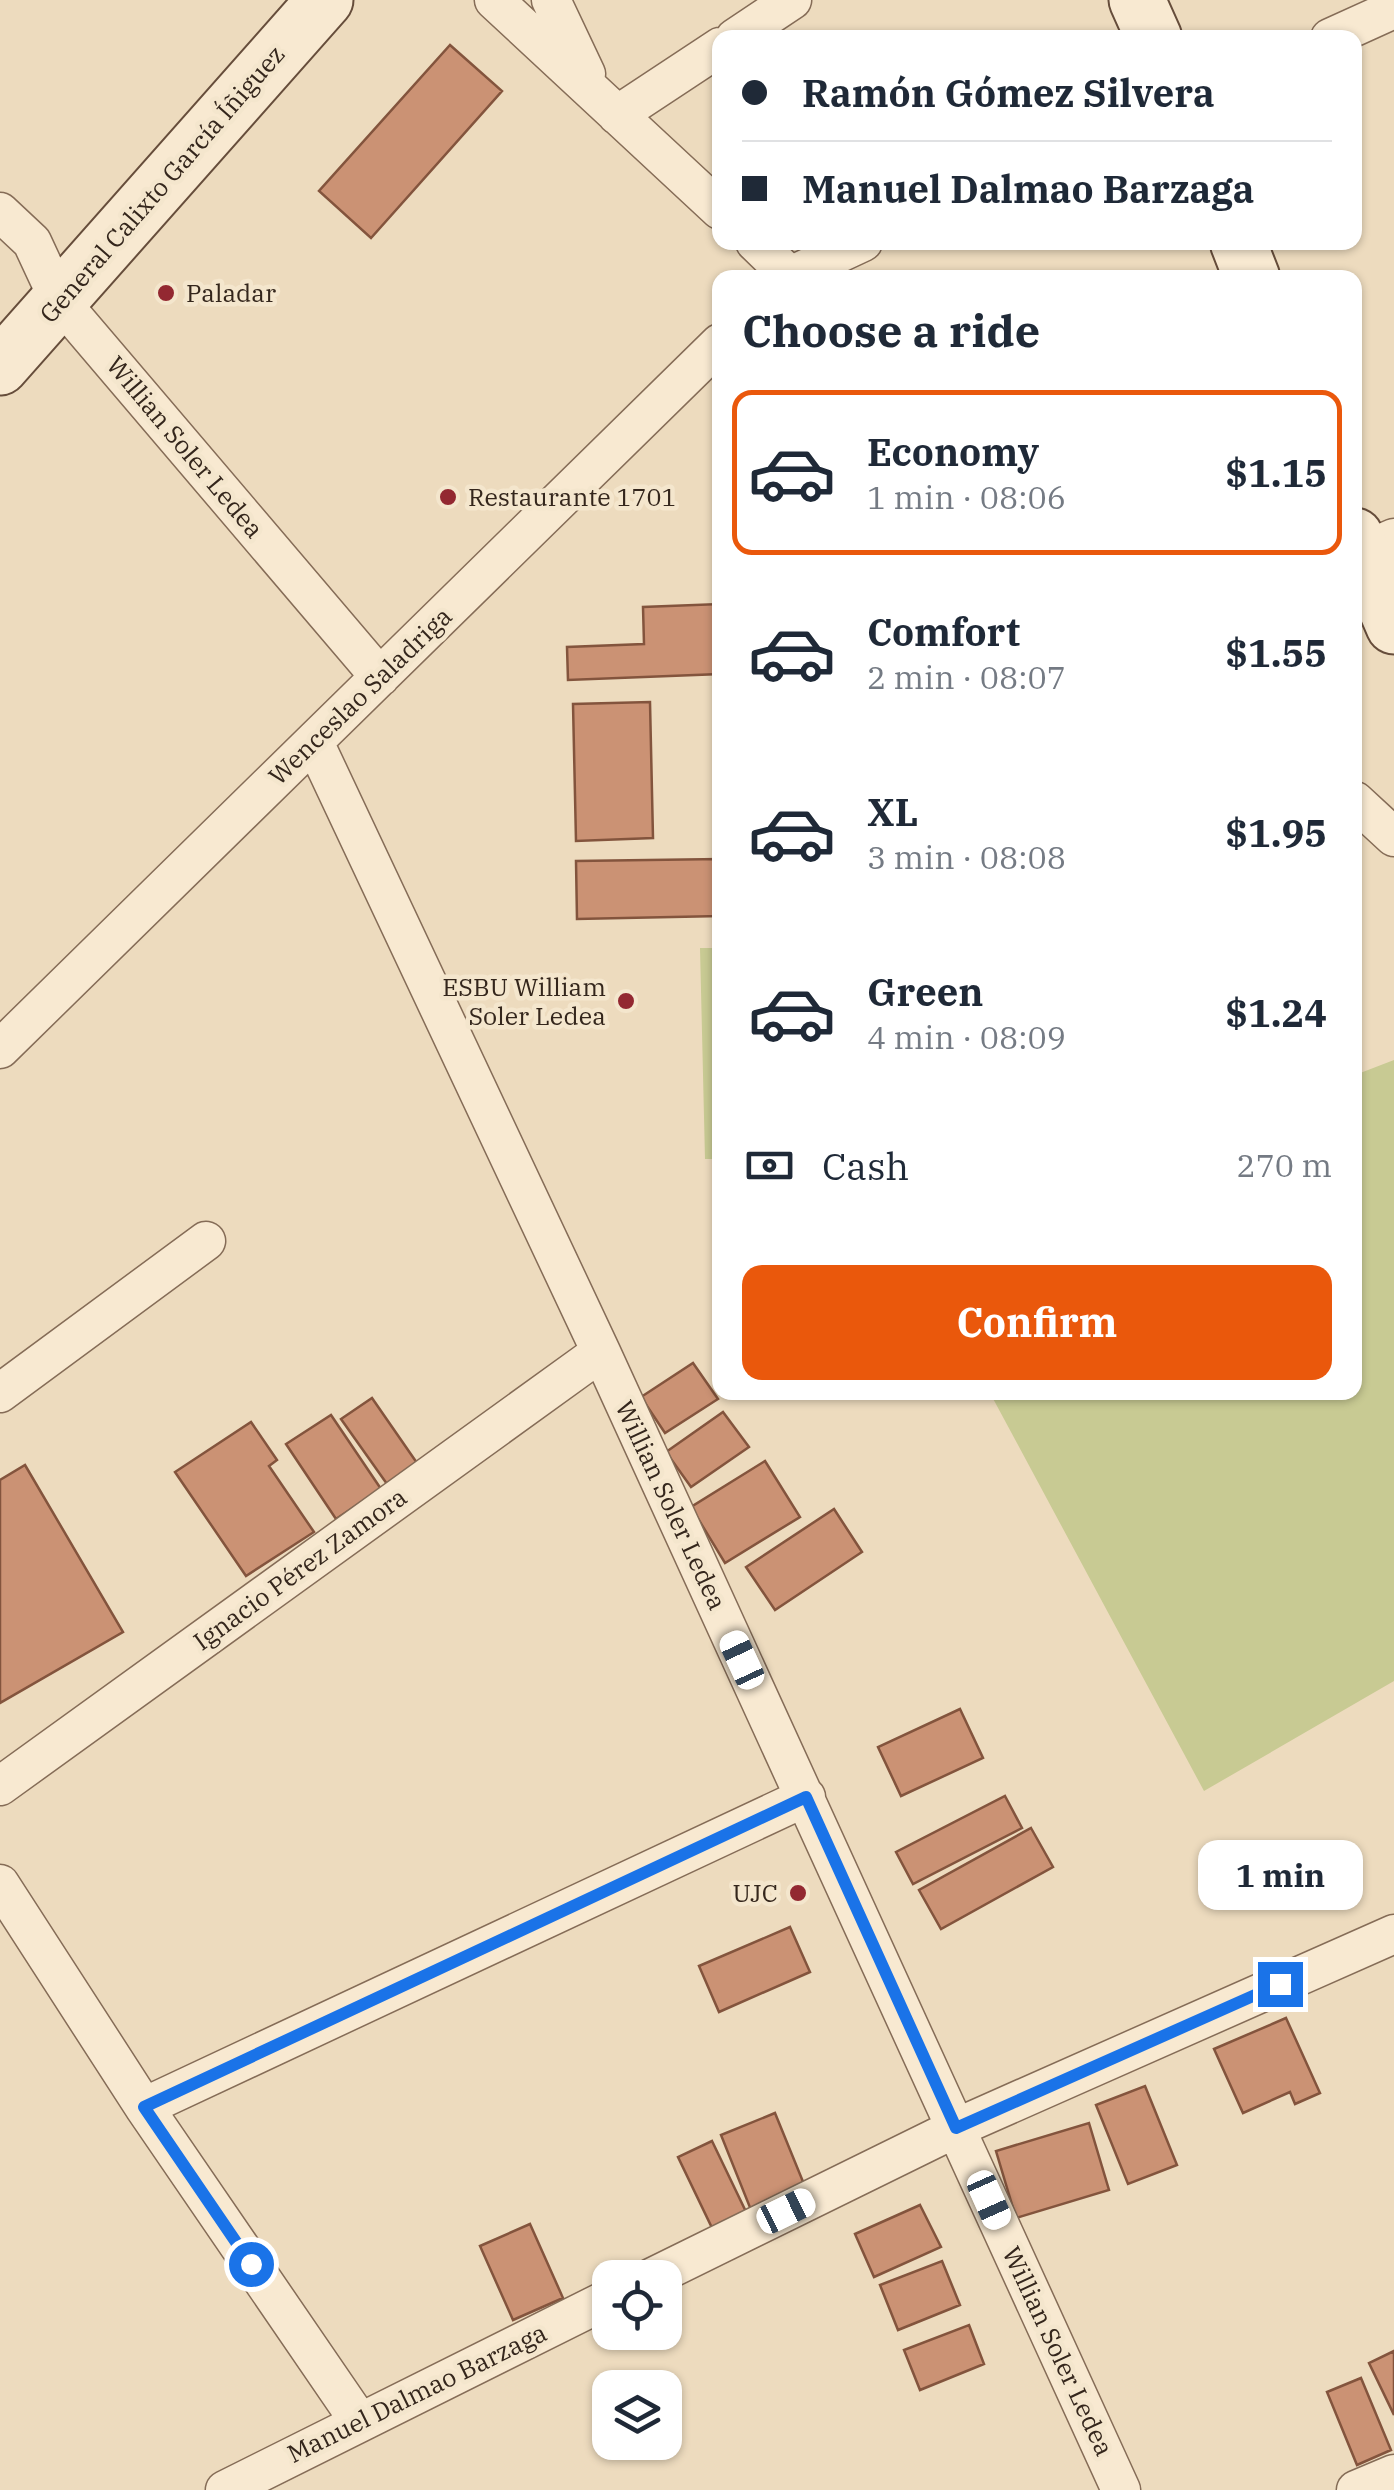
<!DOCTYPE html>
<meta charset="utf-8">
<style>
:root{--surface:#fff;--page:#f6f6f7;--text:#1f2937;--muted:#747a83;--line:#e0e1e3;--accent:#ea580c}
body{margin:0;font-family:"IBM Plex Serif",serif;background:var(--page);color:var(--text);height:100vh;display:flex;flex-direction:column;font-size:38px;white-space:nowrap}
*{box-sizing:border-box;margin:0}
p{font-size:32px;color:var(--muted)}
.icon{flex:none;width:55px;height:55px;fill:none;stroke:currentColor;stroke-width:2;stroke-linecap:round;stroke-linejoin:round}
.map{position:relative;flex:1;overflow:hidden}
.details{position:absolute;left:712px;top:270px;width:650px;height:1130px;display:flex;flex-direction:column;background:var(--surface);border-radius:20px;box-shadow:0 2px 8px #0004}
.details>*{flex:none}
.guide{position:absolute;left:712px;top:30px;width:650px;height:220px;border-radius:20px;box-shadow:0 2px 8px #0004;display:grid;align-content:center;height:220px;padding:0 30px;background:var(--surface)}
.controls{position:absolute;left:592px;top:2260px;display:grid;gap:20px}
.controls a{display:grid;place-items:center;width:90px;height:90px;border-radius:20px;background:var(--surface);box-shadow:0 2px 8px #0004;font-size:50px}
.end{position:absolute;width:45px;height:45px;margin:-22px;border:12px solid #1a73e8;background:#fff;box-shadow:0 0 0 5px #fff}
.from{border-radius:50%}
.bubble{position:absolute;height:70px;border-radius:20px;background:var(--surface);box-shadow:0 2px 8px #0004;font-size:32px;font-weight:700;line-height:70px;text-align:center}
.car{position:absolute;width:30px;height:60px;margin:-30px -15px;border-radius:12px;box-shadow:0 0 8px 2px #0007;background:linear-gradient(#fff 24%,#345 0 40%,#fff 0 76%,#345 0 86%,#fff 0)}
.guide b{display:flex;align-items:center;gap:35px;height:95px;font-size:38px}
.guide b+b{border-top:2px solid var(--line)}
.guide i{width:25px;height:25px;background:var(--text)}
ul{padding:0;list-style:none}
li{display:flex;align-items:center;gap:30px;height:165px;margin:0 20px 15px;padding:0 10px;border:5px solid transparent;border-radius:20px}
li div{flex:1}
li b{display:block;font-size:38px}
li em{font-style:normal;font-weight:700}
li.active{border-color:var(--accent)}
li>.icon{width:90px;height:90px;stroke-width:1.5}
h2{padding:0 30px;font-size:45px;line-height:120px}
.pay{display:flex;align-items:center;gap:25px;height:110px;padding:0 30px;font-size:38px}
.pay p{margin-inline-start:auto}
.cta{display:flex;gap:20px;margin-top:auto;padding:20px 30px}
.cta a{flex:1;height:115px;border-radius:20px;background:var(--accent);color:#fff;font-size:40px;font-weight:700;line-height:115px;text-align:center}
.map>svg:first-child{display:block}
</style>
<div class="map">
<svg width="1394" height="2490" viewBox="0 0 1394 2490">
<rect width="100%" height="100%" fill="#eddbbe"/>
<path fill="#c8ca93" d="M 700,948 L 720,948 L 720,1159 L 705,1159 Z
M 1394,1060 L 1394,1681 L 1204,1791 L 990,1393 L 1355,1392 L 1355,1075 Z"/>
<path fill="#cb9274" stroke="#83543d" stroke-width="2.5" d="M 450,45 L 502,91 L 371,238 L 319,191 Z
M 720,604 L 720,674 L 568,680 L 567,647 L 644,644 L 643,607 Z
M 650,702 L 653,838 L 576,841 L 573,704 Z
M 720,859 L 720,916 L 577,919 L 576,861 Z
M 693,1363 L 718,1399 L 665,1433 L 641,1397 Z
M 372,1398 L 417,1463 L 387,1484 L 341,1419 Z
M 723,1412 L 749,1447 L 691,1487 L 666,1452 Z
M 331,1415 L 381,1489 L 336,1519 L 286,1444 Z
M 251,1422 L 277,1460 L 269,1466 L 314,1532 L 246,1576 L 175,1472 Z
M 765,1461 L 800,1517 L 725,1563 L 691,1507 Z
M 25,1465 L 123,1632 L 0,1703 L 0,1480 Z
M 834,1509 L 862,1552 L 775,1610 L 746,1567 Z
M 960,1709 L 983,1758 L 901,1796 L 878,1747 Z
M 1005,1796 L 1022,1828 L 913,1884 L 896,1852 Z
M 1031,1828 L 1053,1867 L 941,1929 L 919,1890 Z
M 790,1927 L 810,1972 L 719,2012 L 699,1966 Z
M 1286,2018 L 1320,2093 L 1295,2104 L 1290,2092 L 1243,2113 L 1214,2049 Z
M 1145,2086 L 1177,2165 L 1128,2184 L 1096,2105 Z
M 775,2113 L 806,2189 L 751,2210 L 721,2135 Z
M 1089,2123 L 1109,2190 L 1016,2218 L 996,2151 Z
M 712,2141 L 748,2216 L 714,2232 L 678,2157 Z
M 920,2205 L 941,2247 L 874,2277 L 855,2234 Z
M 530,2224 L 563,2298 L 513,2320 L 480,2246 Z
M 942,2261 L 960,2305 L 898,2330 L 880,2285 Z
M 969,2325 L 984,2364 L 920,2390 L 904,2350 Z
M 1394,2351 L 1394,2415 L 1369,2363 Z
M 1361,2378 L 1391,2450 L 1357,2465 L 1327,2392 Z"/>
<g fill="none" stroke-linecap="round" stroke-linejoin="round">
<defs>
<path id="minor" d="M 494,0 L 720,210
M 551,0 L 586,74
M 735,38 L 792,0
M 1330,38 L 1394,9
M 617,115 L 720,47
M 0,212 L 32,242 L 59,300 L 380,677
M 755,242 L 792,278
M 786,278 L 863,242
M 1355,555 L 1394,538
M 314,742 L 601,1352 L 1121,2490
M 1355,801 L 1394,837
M 0,1049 L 720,343
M 0,1393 L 206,1241
M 0,1786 L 601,1352
M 0,1884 L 144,2107 L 359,2421
M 144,2107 L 806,1797
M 651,2278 L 956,2128 L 1394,1934
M 225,2490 L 610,2298
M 1356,2490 L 1394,2474"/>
<path id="secondary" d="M 1137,0 L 1154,38
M 1238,242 L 1252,278
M 0,367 L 325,0
M 1355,536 L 1394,626"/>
</defs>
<use href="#minor" stroke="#856c57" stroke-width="41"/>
<use href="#secondary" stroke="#664d3b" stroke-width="59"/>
<use href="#minor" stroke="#f8e9d1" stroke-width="38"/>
<use href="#secondary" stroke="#f8e9d1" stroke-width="55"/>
</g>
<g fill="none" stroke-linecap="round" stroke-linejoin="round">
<path stroke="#1a73e8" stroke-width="12" d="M 251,2264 L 144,2107 L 806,1797 L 956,2128 L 1280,1984"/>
</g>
<g fill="#932831" stroke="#f4e6cd" stroke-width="4">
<circle cx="166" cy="293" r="10"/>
<circle cx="448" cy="497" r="10"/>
<circle cx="626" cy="1001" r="10"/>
<circle cx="798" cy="1893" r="10"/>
</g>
<g text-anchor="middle" stroke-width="9" stroke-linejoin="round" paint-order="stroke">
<g font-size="25" fill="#34261c" stroke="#f4e6cd">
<text transform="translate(162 184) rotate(-49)" y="9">General Calixto García Íñiguez</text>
<text transform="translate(185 447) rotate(50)" y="9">Willian Soler Ledea</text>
<text transform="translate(360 696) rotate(-44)" y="9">Wenceslao Saladriga</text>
<text transform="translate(671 1505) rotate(65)" y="9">Willian Soler Ledea</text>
<text transform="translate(300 1569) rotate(-36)" y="9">Ignacio Pérez Zamora</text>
<text transform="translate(1058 2351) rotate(65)" y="9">Willian Soler Ledea</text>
<text transform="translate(417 2393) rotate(-26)" y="9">Manuel Dalmao Barzaga</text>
</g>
<g font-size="25" fill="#34261c" stroke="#f4e6cd" text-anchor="start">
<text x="186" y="302">Paladar</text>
<text x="468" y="506">Restaurante 1701</text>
<text x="606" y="996" text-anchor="end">ESBU William<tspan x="606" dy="29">Soler Ledea</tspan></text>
<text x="778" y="1902" text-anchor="end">UJC</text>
</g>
</g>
</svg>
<div class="controls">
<a><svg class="icon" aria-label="locate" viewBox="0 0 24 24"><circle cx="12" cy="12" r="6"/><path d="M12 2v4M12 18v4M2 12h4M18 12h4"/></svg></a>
<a><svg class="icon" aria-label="layers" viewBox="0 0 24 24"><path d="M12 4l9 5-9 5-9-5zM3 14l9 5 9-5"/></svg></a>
</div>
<i class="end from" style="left:251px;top:2264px"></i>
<i class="end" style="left:1280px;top:1984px"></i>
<div class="bubble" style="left:1198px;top:1840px;width:165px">1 min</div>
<i class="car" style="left:742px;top:1660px;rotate:335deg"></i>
<i class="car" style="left:989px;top:2200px;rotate:156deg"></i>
<i class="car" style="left:786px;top:2211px;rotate:64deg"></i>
<div class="guide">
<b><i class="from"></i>Ramón Gómez Silvera</b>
<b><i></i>Manuel Dalmao Barzaga</b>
</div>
<section class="details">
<h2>Choose a ride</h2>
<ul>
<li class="active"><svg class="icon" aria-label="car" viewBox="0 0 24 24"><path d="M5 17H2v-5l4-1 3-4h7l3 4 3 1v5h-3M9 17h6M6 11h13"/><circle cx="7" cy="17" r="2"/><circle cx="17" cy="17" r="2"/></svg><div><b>Economy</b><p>1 min · 08:06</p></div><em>$1.15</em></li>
<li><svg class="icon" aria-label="car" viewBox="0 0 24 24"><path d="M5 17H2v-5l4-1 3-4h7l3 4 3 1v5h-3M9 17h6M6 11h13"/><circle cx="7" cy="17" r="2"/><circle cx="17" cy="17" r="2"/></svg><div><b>Comfort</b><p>2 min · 08:07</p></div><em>$1.55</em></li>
<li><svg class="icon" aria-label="car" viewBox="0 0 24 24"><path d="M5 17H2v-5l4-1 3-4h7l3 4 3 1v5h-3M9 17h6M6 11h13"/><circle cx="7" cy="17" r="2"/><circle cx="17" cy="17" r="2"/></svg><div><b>XL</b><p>3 min · 08:08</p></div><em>$1.95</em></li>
<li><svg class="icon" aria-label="car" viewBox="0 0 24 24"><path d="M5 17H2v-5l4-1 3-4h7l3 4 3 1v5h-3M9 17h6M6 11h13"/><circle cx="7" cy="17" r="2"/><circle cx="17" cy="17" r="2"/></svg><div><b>Green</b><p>4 min · 08:09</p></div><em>$1.24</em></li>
</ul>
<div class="pay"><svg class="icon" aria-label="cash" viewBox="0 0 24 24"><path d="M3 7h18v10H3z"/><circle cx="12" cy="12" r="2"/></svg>Cash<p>270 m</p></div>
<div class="cta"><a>Confirm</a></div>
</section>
</div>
